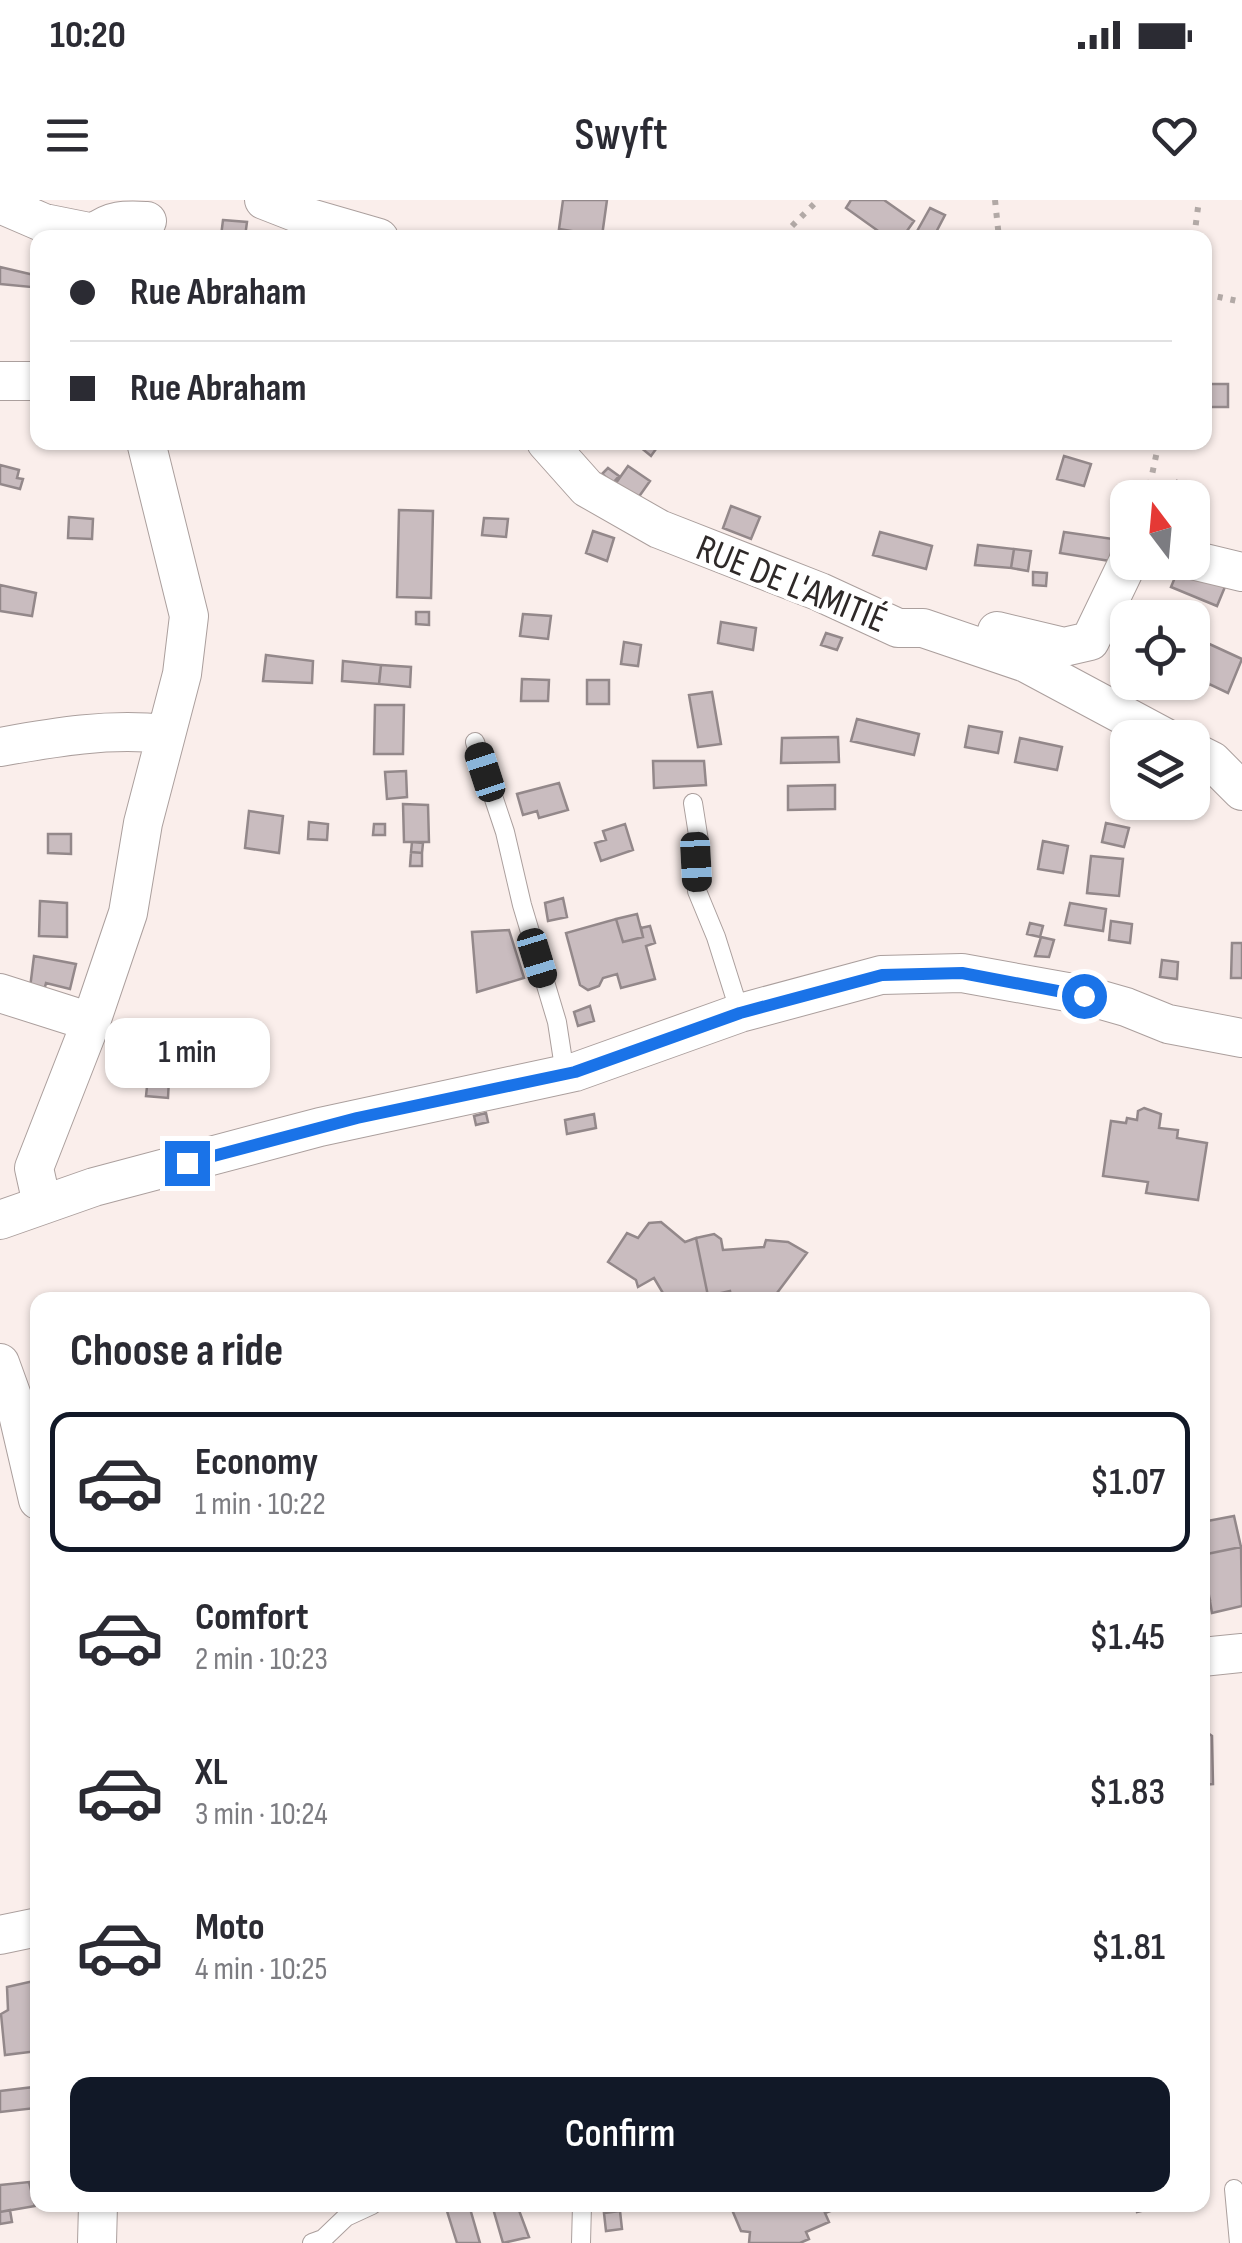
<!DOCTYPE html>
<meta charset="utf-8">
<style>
:root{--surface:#fff;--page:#f2f2f3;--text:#2b2b33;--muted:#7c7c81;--line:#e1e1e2;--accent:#111827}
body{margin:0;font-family:"Sofia Sans Condensed",sans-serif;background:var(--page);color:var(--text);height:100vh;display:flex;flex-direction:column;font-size:38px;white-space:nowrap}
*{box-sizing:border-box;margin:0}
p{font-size:32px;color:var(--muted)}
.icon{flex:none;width:55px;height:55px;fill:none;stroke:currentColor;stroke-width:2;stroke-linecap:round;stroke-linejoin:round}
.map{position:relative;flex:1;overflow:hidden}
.side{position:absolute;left:30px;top:1092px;width:1180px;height:920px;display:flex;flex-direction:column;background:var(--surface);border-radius:20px;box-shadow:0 2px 8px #0004}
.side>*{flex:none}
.hud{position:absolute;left:30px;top:30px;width:1182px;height:220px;border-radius:20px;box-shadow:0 2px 8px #0004;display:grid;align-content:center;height:220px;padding:0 40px;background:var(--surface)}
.needle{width:65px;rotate:344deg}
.controls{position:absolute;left:1110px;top:280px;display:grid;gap:20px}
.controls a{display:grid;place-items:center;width:100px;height:100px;border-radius:20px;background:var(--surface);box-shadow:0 2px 8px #0004;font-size:50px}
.end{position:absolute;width:45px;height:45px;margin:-22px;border:12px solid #1a73e8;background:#fff;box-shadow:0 0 0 5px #fff}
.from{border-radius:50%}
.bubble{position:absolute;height:70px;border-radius:20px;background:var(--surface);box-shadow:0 2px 8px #0004;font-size:32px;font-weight:600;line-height:70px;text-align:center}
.car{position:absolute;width:30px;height:60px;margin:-30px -15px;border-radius:12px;box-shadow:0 0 8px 2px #0007;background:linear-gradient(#222 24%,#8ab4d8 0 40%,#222 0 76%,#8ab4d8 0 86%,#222 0)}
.hud b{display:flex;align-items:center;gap:35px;height:95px;font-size:38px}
.hud b+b{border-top:2px solid var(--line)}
.hud i{width:25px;height:25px;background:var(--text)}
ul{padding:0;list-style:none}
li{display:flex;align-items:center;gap:30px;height:140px;margin:0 20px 15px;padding:0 20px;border:5px solid transparent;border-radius:20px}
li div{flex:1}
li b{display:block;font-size:38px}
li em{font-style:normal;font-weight:600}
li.current{border-color:var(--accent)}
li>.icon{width:90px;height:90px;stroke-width:1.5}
h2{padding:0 40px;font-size:45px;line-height:120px}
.button{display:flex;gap:20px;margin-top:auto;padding:20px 40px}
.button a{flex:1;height:115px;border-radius:20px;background:var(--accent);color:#fff;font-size:40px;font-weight:600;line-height:115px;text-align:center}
.status{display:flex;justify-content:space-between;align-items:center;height:70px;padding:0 50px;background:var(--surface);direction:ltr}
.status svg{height:28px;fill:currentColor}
header{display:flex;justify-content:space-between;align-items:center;height:130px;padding:0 40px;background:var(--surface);font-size:45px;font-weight:600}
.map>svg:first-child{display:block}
</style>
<div class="status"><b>10:20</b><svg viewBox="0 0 49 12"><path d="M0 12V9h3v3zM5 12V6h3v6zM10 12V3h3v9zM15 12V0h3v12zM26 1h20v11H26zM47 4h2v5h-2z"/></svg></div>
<header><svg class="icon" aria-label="menu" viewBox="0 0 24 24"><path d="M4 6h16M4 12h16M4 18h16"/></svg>Swyft<svg class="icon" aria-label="heart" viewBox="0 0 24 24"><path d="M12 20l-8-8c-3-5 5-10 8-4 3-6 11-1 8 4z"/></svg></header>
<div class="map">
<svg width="1242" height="2043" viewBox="0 0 1242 2043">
<rect width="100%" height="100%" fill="#faeeeb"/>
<path fill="#c9bcbf" stroke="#93888a" stroke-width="2.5" d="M 563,0 L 607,0 L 602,36 L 559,29 Z
M 851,0 L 884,0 L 914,21 L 902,38 L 888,38 L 846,8 Z
M 930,8 L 945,15 L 933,38 L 924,38 L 916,33 Z
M 223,20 L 247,22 L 245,37 L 221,36 Z
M 0,67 L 34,75 L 31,87 L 0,84 Z
M 1207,184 L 1228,184 L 1228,207 L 1207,207 Z
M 634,242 L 661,242 L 651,256 Z
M 1064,256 L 1091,264 L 1084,286 L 1057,279 Z
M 0,265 L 19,270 L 17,278 L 23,279 L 20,289 L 0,284 Z
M 628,266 L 650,281 L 638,298 L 616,283 Z
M 608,268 L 619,276 L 613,283 L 602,274 Z
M 1177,281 L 1201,286 L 1198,303 L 1192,302 L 1192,298 L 1173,297 Z
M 731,306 L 760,317 L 751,339 L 723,328 Z
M 399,310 L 433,311 L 431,398 L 397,397 Z
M 69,317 L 93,319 L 92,339 L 68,338 Z
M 484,318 L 508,319 L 506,337 L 482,335 Z
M 593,331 L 614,338 L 607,361 L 586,353 Z
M 880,332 L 932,346 L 926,369 L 873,355 Z
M 1064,332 L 1113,339 L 1110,361 L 1060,353 Z
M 978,345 L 1014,349 L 1011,368 L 975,365 Z
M 1014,349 L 1031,351 L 1028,371 L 1011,368 Z
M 1181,363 L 1227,382 L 1217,406 L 1171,387 Z
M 1033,372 L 1047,373 L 1046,386 L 1033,385 Z
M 0,385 L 36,393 L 32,416 L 0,411 Z
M 416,412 L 429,412 L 429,425 L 416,424 Z
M 523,414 L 551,416 L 548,439 L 520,436 Z
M 721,422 L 756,428 L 753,450 L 718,443 Z
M 826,433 L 842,438 L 837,450 L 821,445 Z
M 1192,436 L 1242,459 L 1228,493 L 1192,476 Z
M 624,442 L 641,445 L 638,466 L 621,464 Z
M 266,455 L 313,461 L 312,483 L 263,481 Z
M 343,461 L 381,465 L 379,484 L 342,481 Z
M 381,465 L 411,467 L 410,487 L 379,484 Z
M 522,479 L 549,480 L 548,501 L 521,501 Z
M 587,480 L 609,480 L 609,504 L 587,504 Z
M 712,492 L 721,544 L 698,547 L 689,495 Z
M 375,505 L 404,505 L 403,554 L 374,554 Z
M 857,519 L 919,534 L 914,555 L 851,541 Z
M 969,526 L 1002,532 L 998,553 L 965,547 Z
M 838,537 L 839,562 L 781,563 L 782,538 Z
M 1020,538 L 1062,547 L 1057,570 L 1015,562 Z
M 653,561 L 704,561 L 706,585 L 654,588 Z
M 406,571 L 407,597 L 387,599 L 385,572 Z
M 559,583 L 568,610 L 539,618 L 537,611 L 523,615 L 517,594 Z
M 835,585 L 835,609 L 788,610 L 788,586 Z
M 403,604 L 428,605 L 429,642 L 404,642 Z
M 249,611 L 283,616 L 279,653 L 245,648 Z
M 309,622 L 328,624 L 327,640 L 308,639 Z
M 1106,623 L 1129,628 L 1124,647 L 1102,642 Z
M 374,624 L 385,624 L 385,635 L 373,635 Z
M 625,624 L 633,650 L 601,661 L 595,643 L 606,640 L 603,631 Z
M 48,634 L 71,634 L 71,654 L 48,653 Z
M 1043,641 L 1068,646 L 1063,673 L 1038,669 Z
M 412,642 L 423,643 L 422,653 L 411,652 Z
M 411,652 L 422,653 L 422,666 L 410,666 Z
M 1091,656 L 1123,659 L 1119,696 L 1087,693 Z
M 563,698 L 567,717 L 548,721 L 545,703 Z
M 40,701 L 67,703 L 67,737 L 39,736 Z
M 1070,703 L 1106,709 L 1103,731 L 1065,725 Z
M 637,714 L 643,737 L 623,742 L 616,719 Z
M 616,719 L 623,742 L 643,737 L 641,728 L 650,726 L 655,743 L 646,746 L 655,779 L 621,788 L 617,774 L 603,778 L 599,786 L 588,790 L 580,785 L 566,733 Z
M 1111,721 L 1132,724 L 1130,743 L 1109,740 Z
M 1030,723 L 1043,726 L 1040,737 L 1027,734 Z
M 509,730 L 524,778 L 477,792 L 472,732 Z
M 1041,737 L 1054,740 L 1049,757 L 1035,756 Z
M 1232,743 L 1242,743 L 1242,778 L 1231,778 Z
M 34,756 L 76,764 L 70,789 L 46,783 L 44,791 L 30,788 Z
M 1162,760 L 1178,762 L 1177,779 L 1160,777 Z
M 590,806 L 594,821 L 578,826 L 574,812 Z
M 148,877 L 169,879 L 168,898 L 146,896 Z
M 1144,908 L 1161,914 L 1159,928 L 1178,930 L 1177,938 L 1207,943 L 1198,1000 L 1146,993 L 1148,982 L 1103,976 L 1111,921 L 1126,923 L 1127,918 L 1137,920 L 1138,911 Z
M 486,913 L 488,922 L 476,925 L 474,916 Z
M 594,914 L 596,928 L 567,934 L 565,920 Z
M 661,1022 L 685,1042 L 696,1038 L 708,1096 L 730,1091 L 732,1100 L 667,1100 L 654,1078 L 638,1087 L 636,1080 L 608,1062 L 627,1033 L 638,1038 L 649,1023 Z
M 714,1034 L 721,1039 L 723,1050 L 764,1047 L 766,1040 L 788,1042 L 807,1053 L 777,1093 L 784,1098 L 782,1100 L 732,1100 L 730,1091 L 708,1096 L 696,1038 Z
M 1234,1316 L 1241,1347 L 1202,1355 L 1202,1322 Z
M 1241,1347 L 1242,1406 L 1212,1413 L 1202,1355 Z
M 1202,1366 L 1210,1400 L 1202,1402 Z
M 1202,1529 L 1212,1536 L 1213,1584 L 1202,1585 Z
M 38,1780 L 38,1851 L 5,1855 L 1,1814 L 8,1810 L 7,1787 Z
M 34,1887 L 36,1908 L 0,1912 L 0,1891 Z
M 29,1982 L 35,2006 L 0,2012 L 0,1985 Z
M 469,2005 L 480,2043 L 457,2043 L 447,2011 Z
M 492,2005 L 517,2005 L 529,2037 L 503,2043 Z
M 730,2005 L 830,2005 L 833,2010 L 825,2013 L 829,2022 L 806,2032 L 809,2039 L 800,2043 L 749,2043 L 750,2032 L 741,2031 Z
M 1135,2005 L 1166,2005 L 1137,2012 Z
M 10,2010 L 12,2022 L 0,2024 L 0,2012 Z
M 620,2011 L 622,2029 L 606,2031 L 604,2013 Z"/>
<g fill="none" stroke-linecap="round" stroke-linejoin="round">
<defs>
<path id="service" d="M 475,542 L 505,632 L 522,705 L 557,822 L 565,874
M 693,603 L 699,641 L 696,663 L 697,691 L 716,737 L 740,813
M 1234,1989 L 1239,2043
M 312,2043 L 323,2039 L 346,2017 L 372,2005
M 581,2043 L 582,2005"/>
<path id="minor" d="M 264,0 L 310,18 L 379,38
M 0,4 L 44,23 L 94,33 C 112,19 125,20 147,21
M 0,181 L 38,181
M 546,242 L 587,288 L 659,329 L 820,392 L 898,428 L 923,428 L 1026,463 L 1166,538
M 1192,360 L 1242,372
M 997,431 L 1064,447 L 1090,441 L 1128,362
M 0,547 C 56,537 108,528 165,534
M 1192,551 L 1212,561 L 1242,591
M 0,793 L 91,822
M 42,1004 L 34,968 L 91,822 L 128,713 L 143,623 L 182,474 L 189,416 L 146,242
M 0,1020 L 94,987 L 320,927 L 575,872 L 740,813 L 881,775 L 962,773 L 1084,795 L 1126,807 L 1168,824 L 1242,838
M 0,1163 L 17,1210 L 38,1300
M 1202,1457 L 1242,1453
M 0,1735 L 38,1727
M 97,2043 L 98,2005"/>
</defs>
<use href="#service" stroke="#ab9f9d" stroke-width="20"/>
<use href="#minor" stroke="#ab9f9d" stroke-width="40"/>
<path stroke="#b2a9a6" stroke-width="6" stroke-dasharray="5 8" stroke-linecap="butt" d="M 995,0 L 999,38
M 792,26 L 818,0
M 1194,38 L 1199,0
M 1205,94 L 1242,102
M 1147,298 L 1159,242"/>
<use href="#service" stroke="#fff" stroke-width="18"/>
<use href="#minor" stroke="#fff" stroke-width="38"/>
</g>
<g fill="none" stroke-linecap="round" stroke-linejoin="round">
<path stroke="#1a73e8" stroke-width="12" d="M 187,963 L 357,918 L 575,872 L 740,813 L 882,775 L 962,773 L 1084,796"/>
</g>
<g text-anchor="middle" stroke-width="9" stroke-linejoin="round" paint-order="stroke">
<g font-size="38" fill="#2e2928" stroke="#fff">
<text transform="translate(792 383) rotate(22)" y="13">RUE DE L'AMITIÉ</text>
</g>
</g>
</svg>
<div class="controls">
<a><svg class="needle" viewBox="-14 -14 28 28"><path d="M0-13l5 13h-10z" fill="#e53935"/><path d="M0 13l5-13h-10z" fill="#7c7c81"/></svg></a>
<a><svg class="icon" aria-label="locate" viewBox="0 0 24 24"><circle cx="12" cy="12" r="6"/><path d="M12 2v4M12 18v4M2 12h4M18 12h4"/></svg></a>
<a><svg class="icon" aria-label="layers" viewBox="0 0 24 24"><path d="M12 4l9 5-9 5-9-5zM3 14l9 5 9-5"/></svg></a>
</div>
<i class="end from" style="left:1084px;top:796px"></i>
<i class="end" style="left:187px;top:963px"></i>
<div class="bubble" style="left:105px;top:818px;width:165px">1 min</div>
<i class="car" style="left:485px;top:572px;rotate:342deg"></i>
<i class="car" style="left:696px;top:662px;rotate:177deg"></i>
<i class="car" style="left:537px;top:758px;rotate:163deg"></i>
<div class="hud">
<b><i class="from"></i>Rue Abraham</b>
<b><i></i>Rue Abraham</b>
</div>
<section class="side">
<h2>Choose a ride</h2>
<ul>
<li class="current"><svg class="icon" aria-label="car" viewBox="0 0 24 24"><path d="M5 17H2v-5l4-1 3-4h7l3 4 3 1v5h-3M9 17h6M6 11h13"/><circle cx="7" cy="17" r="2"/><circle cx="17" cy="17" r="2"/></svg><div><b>Economy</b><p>1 min · 10:22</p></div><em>$1.07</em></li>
<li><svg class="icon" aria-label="car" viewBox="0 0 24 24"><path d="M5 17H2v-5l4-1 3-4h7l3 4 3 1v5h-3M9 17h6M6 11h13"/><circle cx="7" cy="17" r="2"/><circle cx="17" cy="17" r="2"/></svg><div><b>Comfort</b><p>2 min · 10:23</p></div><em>$1.45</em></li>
<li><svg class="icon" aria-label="car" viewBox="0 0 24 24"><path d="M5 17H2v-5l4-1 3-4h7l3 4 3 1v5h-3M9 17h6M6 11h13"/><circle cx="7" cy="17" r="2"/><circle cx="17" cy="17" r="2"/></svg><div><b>XL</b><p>3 min · 10:24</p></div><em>$1.83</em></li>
<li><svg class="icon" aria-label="car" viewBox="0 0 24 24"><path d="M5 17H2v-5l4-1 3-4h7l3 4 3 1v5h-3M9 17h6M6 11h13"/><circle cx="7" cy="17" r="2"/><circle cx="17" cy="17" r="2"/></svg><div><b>Moto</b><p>4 min · 10:25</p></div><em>$1.81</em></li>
</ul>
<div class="button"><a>Confirm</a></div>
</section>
</div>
